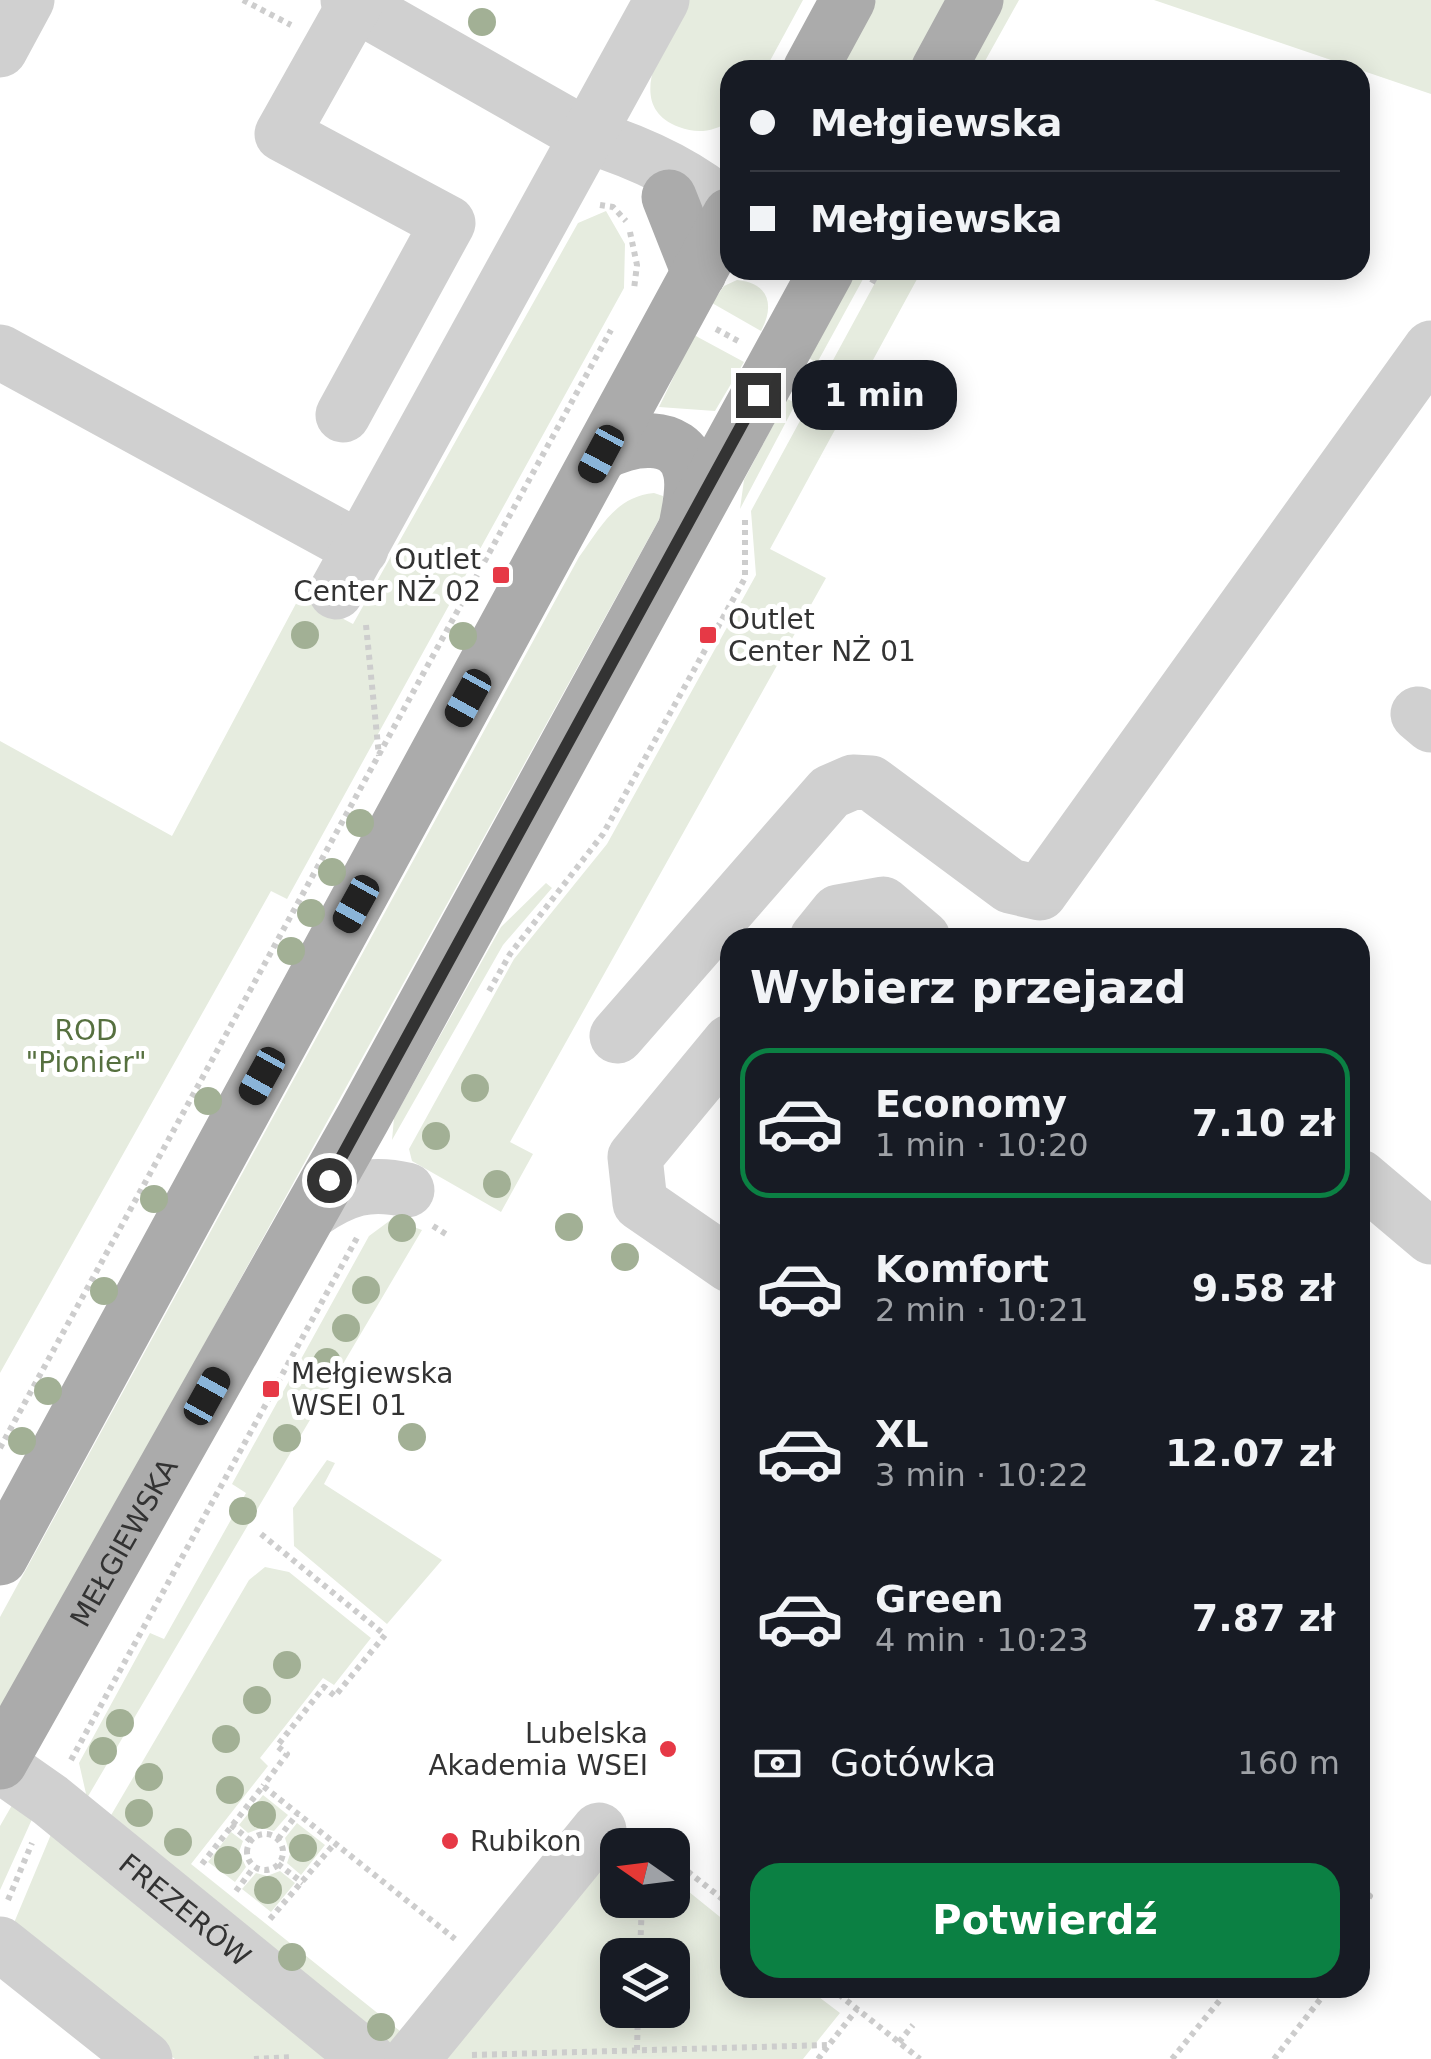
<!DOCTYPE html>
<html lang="pl">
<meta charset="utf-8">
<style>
:root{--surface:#171b24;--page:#242831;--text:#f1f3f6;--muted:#9ea1a6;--line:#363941;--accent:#0b8043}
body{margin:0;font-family:"DejaVu Sans",sans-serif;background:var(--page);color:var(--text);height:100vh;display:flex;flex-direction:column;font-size:38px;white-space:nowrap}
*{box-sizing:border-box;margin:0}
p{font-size:32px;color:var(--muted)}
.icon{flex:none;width:55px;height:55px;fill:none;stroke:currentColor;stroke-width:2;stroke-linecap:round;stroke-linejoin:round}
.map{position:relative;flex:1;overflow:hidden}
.panel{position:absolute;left:720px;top:928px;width:650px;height:1070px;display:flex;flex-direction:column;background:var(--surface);border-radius:30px;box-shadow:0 5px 25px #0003}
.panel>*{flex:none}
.top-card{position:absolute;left:720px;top:60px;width:650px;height:220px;border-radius:30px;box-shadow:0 5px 25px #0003;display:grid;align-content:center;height:220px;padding:0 30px;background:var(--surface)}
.needle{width:65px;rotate:284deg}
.buttons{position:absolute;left:600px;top:1828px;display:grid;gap:20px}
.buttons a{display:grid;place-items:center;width:90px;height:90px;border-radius:20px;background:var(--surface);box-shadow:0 5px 25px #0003;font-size:50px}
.end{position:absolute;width:45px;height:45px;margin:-22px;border:12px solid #333;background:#fff;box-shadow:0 0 0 5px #fff}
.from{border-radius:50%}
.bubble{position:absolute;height:70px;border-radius:30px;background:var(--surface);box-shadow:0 5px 25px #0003;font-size:32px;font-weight:700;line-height:70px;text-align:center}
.car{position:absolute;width:30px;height:60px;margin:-30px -15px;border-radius:12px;box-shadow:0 0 8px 2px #0007;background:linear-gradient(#222 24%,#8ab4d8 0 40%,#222 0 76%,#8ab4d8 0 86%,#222 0)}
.top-card b{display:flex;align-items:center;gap:35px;height:95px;font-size:38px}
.top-card b+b{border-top:2px solid var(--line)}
.top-card i{width:25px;height:25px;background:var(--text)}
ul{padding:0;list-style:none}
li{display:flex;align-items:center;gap:30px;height:150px;margin:0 20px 15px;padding:0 10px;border:5px solid transparent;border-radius:30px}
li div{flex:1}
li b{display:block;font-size:38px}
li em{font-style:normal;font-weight:700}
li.selected{border-color:var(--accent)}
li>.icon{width:90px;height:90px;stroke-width:1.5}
h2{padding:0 30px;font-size:45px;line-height:120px}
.pay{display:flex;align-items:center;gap:25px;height:110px;padding:0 30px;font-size:38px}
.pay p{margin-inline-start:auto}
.action{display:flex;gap:20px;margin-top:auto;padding:20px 30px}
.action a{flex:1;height:115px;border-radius:30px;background:var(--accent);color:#fff;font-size:40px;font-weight:700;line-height:115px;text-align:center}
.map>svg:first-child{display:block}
</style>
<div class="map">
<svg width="1431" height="2059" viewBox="0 0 1431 2059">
<rect width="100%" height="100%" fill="#fff"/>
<path fill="#e6ecdf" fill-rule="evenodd" d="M 687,0 L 803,0 L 765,70 L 730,70 L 730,121 C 713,132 697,134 679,127 C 619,104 669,36 687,0 Z
M 876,0 L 953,0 L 914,70 L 838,70 Z
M 1002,0 L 1019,0 L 980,70 L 964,70 Z
M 1154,0 L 1431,0 L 1431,94 Z
M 606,211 L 625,244 L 624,288 L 287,899 L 271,891 L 0,1373 L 0,741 L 172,836 L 300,596 L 353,624 L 578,223 Z
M 854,270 L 868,270 L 817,363 L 807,357 Z
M 882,270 L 922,270 L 770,549 L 826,578 L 510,1142 L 533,1154 L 501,1212 L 412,1161 L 409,1149 L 514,959 L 607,844 L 756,575 L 751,511 Z
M 737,280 C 769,283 775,305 761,331 L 712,303 L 724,286 Z
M 694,335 L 744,362 L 715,411 L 659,407 Z
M 787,399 L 796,403 L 740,509 L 744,480 Z
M 654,493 L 663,496 L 662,514 L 0,1715 L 0,1617 L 579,557 C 601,527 615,497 654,493 Z
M 546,883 L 552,888 L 503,945 L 392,1140 L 394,1118 L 501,927 Z
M 392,1219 L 422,1230 L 87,1798 L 79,1763 L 150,1633 L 164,1639 L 246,1493 L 232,1484 L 369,1236 Z
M 327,1460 L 335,1463 L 324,1484 L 442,1560 L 387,1624 L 294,1546 L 293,1508 Z
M 265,1567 L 289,1572 L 371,1638 L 334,1685 L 323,1678 L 260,1758 L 268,1766 L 191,1864 L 400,2031 L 396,2051 L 110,1817 L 249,1580 Z
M 263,1795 L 288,1815 L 274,1831 L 261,1828 L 248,1833 L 239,1825 Z
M 15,1800 L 33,1817 L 0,1890 L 0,1826 Z
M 297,1823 L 325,1845 L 301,1875 L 287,1863 L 290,1854 L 285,1838 Z
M 52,1832 L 335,2059 L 175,2059 L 11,1930 Z
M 231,1832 L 243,1841 L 239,1852 L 246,1867 L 235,1882 L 208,1862 Z
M 614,1833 L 630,1845 L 618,1845 L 618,1900 L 672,1900 L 673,1879 L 730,1925 L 730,1988 L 807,1988 L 840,2013 L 803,2059 L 434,2059 ZM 618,1955 L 672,1955 L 672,2010 L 618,2010 Z
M 280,1871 L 295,1883 L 271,1912 L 242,1889 L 256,1873 L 267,1876 Z"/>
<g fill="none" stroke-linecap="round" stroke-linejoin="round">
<path stroke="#cdcdcd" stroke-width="6" stroke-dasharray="5 5" stroke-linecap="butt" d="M 243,0 L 291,25
M 600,205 L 613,207 L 626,221
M 630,232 L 637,265 L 634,289
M 872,283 L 879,270
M 716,329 L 740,342
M 366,625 L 379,756
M 489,991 L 510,954 L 603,834 L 745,578 L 745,518
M 433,1226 L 449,1236
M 0,1448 L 611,330
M 261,1534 L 385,1635 L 335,1696 L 324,1687 L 277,1746 L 287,1754 L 263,1786
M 71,1760 L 358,1236
M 231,1825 L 251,1841
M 641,1833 L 656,1845
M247 1852a18 18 0 1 1 36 0a18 18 0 1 1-36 0Z
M 278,1839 L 297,1814
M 672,1859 L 730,1905
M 1360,1863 L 1366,1856
M 202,1864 L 263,1786 L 455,1939
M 278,1864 L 303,1883
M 1360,1888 L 1370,1896 L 1360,1910
M 236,1891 L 254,1867
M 8,1900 L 32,1843
M 270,1919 L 335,1843
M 640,1955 L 642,1900
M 831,1988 L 857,2009
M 899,2042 L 913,2025
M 637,2050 L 638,2010
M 472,2055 L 829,2045
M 254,2059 L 293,2057
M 818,2059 L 857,2009 L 920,2059
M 1172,2059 L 1220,2000 L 1223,1988
M 1274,2059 L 1329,1988"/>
<g stroke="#d0d0d0" stroke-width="55">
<path d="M 348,0 L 587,136 C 639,152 689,174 730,211"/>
<path d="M 0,50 L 27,0"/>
<path d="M 0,352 L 361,549"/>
<path d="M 343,415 L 448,223 L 282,134 L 355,4"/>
<path d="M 336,592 L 662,0"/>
<path d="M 1418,714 L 1431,725"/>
<path d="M 817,938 L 838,912 L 883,904 L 923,938"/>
<path d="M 617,1036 L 830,792 L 853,782 L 871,783 L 1010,886 L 1040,893 L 1431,348"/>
<path d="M 730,1042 L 635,1157 L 640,1203 L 730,1265"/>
<path d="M 1360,1177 L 1431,1237"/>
<path d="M 312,1211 C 345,1189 368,1181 407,1190"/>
<path id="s1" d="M 0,1765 L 50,1800 L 368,2059"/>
<path d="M 0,1944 L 145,2059"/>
<path d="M 412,2059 L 599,1830"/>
</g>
<g stroke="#ababab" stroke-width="55">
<path d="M 810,70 L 848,0"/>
<path d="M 938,70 L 976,0"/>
<path d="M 669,197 L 699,273"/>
<path d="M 601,454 C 627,438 680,429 690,470 C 695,488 689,509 686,527"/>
<path d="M 0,1558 L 730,215"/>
<path id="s2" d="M 0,1762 L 363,1118 L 827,270"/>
</g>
</g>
<g fill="#a2b095">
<circle cx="482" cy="22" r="14"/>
<circle cx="305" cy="635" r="14"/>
<circle cx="463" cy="636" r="14"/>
<circle cx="360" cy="823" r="14"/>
<circle cx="332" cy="872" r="14"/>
<circle cx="311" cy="913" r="14"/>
<circle cx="291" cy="951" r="14"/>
<circle cx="475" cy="1088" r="14"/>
<circle cx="208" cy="1101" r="14"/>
<circle cx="436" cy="1136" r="14"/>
<circle cx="497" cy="1184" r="14"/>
<circle cx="154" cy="1199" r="14"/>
<circle cx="569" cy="1227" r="14"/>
<circle cx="402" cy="1228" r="14"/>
<circle cx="625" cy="1257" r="14"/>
<circle cx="366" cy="1290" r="14"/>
<circle cx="104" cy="1291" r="14"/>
<circle cx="346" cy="1328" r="14"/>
<circle cx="327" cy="1362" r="14"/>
<circle cx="48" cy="1391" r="14"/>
<circle cx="412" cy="1437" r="14"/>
<circle cx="287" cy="1438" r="14"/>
<circle cx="22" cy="1441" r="14"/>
<circle cx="243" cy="1511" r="14"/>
<circle cx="287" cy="1665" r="14"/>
<circle cx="257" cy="1700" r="14"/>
<circle cx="120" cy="1723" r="14"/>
<circle cx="226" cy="1739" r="14"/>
<circle cx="103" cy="1751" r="14"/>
<circle cx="149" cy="1777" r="14"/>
<circle cx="230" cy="1790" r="14"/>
<circle cx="139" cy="1813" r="14"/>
<circle cx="262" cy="1815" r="14"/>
<circle cx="178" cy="1842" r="14"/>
<circle cx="303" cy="1848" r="14"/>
<circle cx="228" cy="1860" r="14"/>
<circle cx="268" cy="1890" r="14"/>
<circle cx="292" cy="1957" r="14"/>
<circle cx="381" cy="2027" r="14"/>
</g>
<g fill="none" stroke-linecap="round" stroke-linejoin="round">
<path stroke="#333" stroke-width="12" d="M 329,1180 L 758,395"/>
</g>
<g fill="#e63946" stroke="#fff" stroke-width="4">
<rect x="491" y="565" width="20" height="20" rx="5"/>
<rect x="698" y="625" width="20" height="20" rx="5"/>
<rect x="261" y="1379" width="20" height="20" rx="5"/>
<circle cx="668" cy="1749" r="10"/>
<circle cx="450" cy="1841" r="10"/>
</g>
<g text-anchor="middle" stroke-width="10" stroke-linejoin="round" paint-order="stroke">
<g font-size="28" fill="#333" stroke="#fff" text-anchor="start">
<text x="481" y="569" text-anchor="end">Outlet<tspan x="481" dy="32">Center NŻ 02</tspan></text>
<text x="728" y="629">Outlet<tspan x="728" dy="32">Center NŻ 01</tspan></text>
<text x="291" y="1383">Mełgiewska<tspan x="291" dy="32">WSEI 01</tspan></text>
<text x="648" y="1743" text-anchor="end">Lubelska<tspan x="648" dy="32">Akademia WSEI</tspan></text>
<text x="470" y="1851">Rubikon</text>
</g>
<g font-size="28" fill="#56703f" stroke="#fff">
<text x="86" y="1040">ROD<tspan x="86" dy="32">"Pionier"</tspan></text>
</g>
<g font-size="28" fill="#333" stroke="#fff">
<text dy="10" stroke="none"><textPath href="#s2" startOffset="252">MEŁGIEWSKA</textPath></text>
<text dy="10" stroke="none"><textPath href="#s1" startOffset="235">FREZERÓW</textPath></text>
</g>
</g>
</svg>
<div class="buttons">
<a><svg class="needle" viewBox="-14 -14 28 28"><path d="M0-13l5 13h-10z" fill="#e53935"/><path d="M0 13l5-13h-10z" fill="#9ea1a6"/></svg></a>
<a><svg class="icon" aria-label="layers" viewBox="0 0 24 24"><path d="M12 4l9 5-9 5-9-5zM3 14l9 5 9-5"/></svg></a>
</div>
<i class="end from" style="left:329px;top:1180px"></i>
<i class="end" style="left:758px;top:395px"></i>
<div class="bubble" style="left:792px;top:360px;width:165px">1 min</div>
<i class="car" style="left:601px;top:454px;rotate:208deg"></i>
<i class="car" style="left:468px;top:698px;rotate:209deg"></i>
<i class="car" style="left:356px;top:904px;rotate:209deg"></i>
<i class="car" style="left:262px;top:1076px;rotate:209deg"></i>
<i class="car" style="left:207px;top:1396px;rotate:29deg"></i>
<div class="top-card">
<b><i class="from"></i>Mełgiewska</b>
<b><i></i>Mełgiewska</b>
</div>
<section class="panel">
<h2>Wybierz przejazd</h2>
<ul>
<li class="selected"><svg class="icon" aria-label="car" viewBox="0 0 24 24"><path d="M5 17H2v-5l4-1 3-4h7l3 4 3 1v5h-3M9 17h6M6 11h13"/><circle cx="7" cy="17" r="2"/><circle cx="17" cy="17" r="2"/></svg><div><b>Economy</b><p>1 min · 10:20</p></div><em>7.10 zł</em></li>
<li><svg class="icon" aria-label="car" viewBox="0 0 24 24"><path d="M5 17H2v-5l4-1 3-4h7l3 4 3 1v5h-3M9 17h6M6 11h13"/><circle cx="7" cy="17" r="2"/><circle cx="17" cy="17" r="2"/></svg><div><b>Komfort</b><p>2 min · 10:21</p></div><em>9.58 zł</em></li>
<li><svg class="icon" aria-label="car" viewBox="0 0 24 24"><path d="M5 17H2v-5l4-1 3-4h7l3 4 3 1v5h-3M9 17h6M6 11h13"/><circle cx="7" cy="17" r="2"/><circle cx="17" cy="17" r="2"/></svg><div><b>XL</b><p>3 min · 10:22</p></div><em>12.07 zł</em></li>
<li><svg class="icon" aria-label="car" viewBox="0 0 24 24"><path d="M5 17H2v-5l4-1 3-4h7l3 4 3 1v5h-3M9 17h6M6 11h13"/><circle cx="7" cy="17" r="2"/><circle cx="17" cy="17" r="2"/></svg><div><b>Green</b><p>4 min · 10:23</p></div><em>7.87 zł</em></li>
</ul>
<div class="pay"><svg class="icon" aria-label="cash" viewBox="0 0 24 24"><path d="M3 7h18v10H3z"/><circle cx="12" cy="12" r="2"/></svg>Gotówka<p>160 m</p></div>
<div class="action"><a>Potwierdź</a></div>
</section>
</div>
